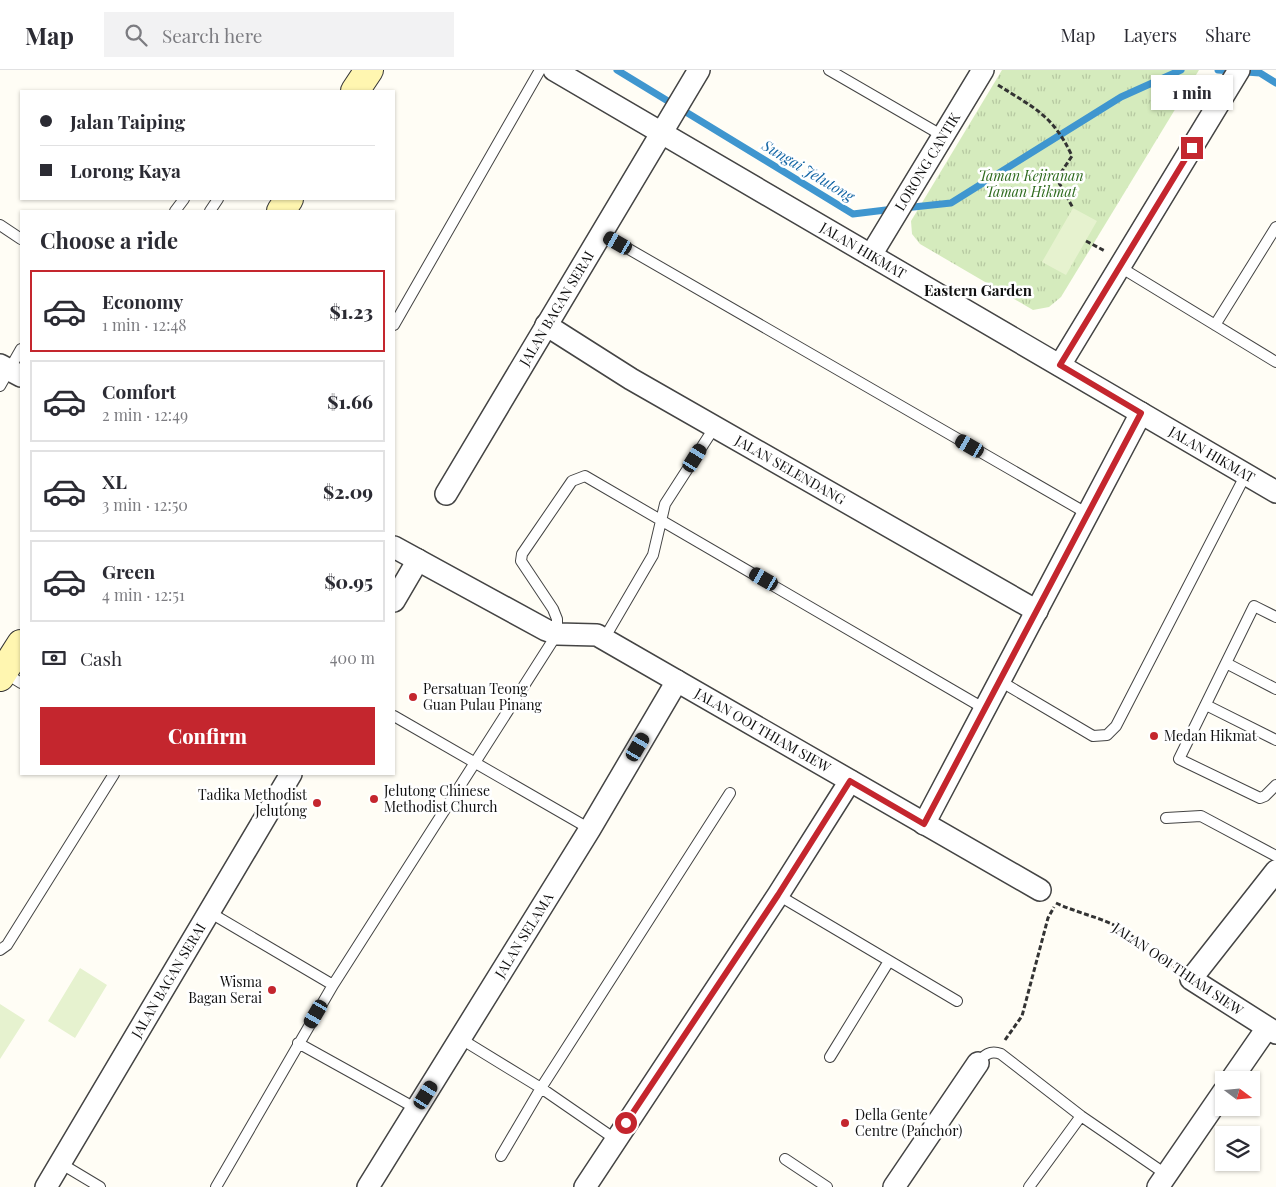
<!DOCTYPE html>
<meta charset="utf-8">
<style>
:root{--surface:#fff;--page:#f2f2f3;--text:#2b2b33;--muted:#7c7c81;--line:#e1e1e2;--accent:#c4262e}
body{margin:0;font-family:"Playfair Display",serif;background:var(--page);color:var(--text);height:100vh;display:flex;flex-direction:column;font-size:19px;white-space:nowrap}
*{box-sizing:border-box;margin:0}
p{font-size:16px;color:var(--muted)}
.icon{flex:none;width:28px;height:28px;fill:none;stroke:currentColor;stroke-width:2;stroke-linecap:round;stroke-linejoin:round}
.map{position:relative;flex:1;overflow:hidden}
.details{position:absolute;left:20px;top:140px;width:375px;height:565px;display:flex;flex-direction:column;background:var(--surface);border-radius:0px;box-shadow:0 1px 4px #0004}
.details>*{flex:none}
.banner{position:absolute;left:20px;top:20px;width:375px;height:110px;border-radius:0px;box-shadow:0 1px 4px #0004;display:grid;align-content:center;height:110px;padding:0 20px;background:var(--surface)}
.needle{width:32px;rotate:106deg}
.fabs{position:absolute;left:1215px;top:1001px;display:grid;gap:10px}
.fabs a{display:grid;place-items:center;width:45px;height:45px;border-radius:0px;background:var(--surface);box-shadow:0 1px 4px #0004;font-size:25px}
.end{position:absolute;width:22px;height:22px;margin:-11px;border:6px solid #c4262e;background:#fff;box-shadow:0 0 0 2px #fff}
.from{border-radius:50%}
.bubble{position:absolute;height:35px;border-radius:0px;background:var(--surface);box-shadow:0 1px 4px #0004;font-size:16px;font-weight:800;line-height:35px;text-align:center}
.car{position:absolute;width:15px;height:30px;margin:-15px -8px;border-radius:6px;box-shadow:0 0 4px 1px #0007;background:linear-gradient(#222 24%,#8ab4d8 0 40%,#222 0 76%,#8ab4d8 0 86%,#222 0)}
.banner b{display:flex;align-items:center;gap:18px;height:48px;font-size:19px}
.banner b+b{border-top:1px solid var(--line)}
.banner i{width:12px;height:12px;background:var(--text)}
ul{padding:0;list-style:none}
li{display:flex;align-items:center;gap:15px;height:82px;margin:0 10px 8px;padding:0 10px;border:2px solid var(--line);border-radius:0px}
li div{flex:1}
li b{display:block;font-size:19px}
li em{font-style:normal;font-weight:800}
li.current{border-color:var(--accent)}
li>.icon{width:45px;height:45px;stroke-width:1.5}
h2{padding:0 20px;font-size:22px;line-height:60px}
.pay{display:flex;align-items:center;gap:12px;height:55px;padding:0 20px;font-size:19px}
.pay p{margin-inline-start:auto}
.button{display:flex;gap:10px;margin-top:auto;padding:10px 20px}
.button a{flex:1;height:58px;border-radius:0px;background:var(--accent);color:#fff;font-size:20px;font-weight:800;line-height:58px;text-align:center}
header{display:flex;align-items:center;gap:30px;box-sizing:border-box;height:70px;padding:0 25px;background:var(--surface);border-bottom:1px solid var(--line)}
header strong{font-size:24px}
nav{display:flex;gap:28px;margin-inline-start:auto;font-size:18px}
.search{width:350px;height:45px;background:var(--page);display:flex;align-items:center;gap:12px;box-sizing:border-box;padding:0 18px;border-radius:0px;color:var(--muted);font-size:19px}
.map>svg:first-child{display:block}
</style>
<header>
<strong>Map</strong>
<div class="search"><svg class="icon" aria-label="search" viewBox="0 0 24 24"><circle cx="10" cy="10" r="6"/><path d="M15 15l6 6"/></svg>Search here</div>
<nav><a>Map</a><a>Layers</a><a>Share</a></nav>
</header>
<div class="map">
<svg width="1276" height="1117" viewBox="0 0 1276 1117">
<defs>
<pattern id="park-tufts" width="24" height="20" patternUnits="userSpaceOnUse" patternTransform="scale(1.25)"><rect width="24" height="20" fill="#d5ebbd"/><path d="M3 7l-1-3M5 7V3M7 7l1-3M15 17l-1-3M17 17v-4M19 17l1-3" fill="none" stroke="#b6c8a1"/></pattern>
</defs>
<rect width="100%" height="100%" fill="#fffdf5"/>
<path fill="url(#park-tufts)" d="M 1002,0 L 1199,0 L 1061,227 L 1049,237 L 1033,240 L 920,174 L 912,164 L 911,151 Z"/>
<path fill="#e6f2cf" d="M 1073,138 L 1097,151 L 1066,205 L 1042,192 Z
M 80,898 L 107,915 L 75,968 L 48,951 Z
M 0,934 L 25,950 L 0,989 Z"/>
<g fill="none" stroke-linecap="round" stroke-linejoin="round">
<path stroke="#3f96cf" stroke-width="7" d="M 617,0 L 853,144 L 894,139
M 1218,0 L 1260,3 L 1276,13
M 904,138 L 951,133 L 1121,27 L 1181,0"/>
<defs>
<path id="service" d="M 829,0 L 943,66
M 175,141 L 184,129
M 210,141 L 218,129
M 0,155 L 21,169
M 601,163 L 1088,444
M 1120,197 L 1276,292
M 394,255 L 540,0
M 1215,255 L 1276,157
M 0,316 L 21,279
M 604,569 L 653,485 L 665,434 L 714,358
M 1226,593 L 1254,536 L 1276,547
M 5,603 L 21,613
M 1000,611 L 1093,666 L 1107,665 L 1116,656 L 1246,404
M 1276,619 L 1226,593 L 1179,689 L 1260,728 L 1265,726 L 1276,715
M 1206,635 L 1276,670
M 394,646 L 590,759
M 1166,748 L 1201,746 L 1276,786
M 778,825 L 957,931
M 209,842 L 333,915
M 0,880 L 7,875 L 114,704
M 461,969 L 541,1018 L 615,1069
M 298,973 L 417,1039
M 830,987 L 889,891
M 978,993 C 984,985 990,980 1001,984 L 1081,1046 L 1167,1105
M 501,1086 L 541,1018 L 730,723
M 785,1089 L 827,1117
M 60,1093 L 100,1117
M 216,1117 L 333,915 L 557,564 L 557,549 L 553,539 L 521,491 L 522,484 L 572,411 L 585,406 L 985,639
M 1029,1117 L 1081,1046"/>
<g id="minor">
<path id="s1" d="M 554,0 L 1276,422"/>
<path id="s2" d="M 871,185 L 983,0"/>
<path id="s3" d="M 546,255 L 631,309 L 1037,541"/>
<path d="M 0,295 L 21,306"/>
<path d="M 1060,295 L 1239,0"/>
<path id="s4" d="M 446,424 L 699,0"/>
<path id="s5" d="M 394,477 L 546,560 L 557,564 L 597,565 L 1040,820"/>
<path d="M 394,531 L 418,490"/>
<path d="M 924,754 L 1141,343"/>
<path d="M 1276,801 L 1191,909 L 1276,963"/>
<path d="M 1231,1010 L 1267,958"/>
<path id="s6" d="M 46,1117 L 291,704"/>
<path id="s7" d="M 368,1117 L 590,759 L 677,611"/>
<path d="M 585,1117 L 778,825 L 850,711"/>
<path d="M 894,1117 L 978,993"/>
<path d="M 1158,1117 L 1224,1021"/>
</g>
<path id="secondary" d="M 355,21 L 369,0
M 281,141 L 289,129
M 0,607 L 21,574"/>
</defs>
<use href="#service" stroke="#444" stroke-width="12"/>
<use href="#minor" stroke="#444" stroke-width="24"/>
<use href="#secondary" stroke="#333" stroke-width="30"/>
<path stroke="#333" stroke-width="3" stroke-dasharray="5 2.5" stroke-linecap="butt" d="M 998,15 C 1034,38 1053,45 1072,86 L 1062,101 L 1058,111 L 1073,138
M 1086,171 L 1105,181
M 1056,833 C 1075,842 1095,846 1114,855 C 1135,866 1155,884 1174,897
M 1005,970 L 1022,946 L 1048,848 L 1054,837"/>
<use href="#service" stroke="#fff" stroke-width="10"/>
<use href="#minor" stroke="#fff" stroke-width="21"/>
<use href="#secondary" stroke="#fff6b0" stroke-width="28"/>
</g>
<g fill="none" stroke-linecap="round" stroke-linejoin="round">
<path stroke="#c4262e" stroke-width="6" d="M 626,1053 L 778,825 L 850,711 L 924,754 L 1141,343 L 1060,295 L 1192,78"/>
</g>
<g fill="#c4262e" stroke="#fff" stroke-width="2">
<circle cx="413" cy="627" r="5"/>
<circle cx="1154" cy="666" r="5"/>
<circle cx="374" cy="729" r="5"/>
<circle cx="317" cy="733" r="5"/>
<circle cx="272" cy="920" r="5"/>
<circle cx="845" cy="1053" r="5"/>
</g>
<g text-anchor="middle" stroke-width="5" stroke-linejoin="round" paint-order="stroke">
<g font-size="14" fill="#111" stroke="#fff">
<text dy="5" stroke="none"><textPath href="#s2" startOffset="109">LORONG CANTIK</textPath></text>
<text dy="5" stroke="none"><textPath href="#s1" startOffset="358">JALAN HIKMAT</textPath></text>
<text dy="5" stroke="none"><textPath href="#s4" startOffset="216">JALAN BAGAN SERAI</textPath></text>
<text dy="5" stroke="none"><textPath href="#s1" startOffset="762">JALAN HIKMAT</textPath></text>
<text dy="5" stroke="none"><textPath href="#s3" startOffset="284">JALAN SELENDANG</textPath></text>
<text dy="5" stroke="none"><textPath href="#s5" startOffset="416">JALAN OOI THIAM SIEW</textPath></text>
<text dy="5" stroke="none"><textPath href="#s7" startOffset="296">JALAN SELAMA</textPath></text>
<text transform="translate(1178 899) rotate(34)" y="5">JALAN OOI THIAM SIEW</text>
<text dy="5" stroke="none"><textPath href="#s6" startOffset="240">JALAN BAGAN SERAI</textPath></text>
</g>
<g font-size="14" font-style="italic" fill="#2f6b1f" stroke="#fff">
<text x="1031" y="111">Taman Kejiranan<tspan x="1031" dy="16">Taman Hikmat</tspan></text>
</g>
<g font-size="14" fill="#111" stroke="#fff" text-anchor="start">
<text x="423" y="624">Persatuan Teong<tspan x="423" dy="16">Guan Pulau Pinang</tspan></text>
<text x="1164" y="671">Medan Hikmat</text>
<text x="384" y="726">Jelutong Chinese<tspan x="384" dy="16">Methodist Church</tspan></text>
<text x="307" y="730" text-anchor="end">Tadika Methodist<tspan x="307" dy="16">Jelutong</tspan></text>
<text x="262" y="917" text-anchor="end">Wisma<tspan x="262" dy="16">Bagan Serai</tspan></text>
<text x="855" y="1050">Della Gente<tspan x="855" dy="16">Centre (Panchor)</tspan></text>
</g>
<g font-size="15" font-style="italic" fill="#1768a6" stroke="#fff">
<text transform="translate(808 101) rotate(31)" y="5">Sungai Jelutong</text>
</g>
<g font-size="15" font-weight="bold" fill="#111" stroke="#fff">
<text x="978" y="226">Eastern Garden</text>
</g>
</g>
</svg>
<div class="fabs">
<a><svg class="needle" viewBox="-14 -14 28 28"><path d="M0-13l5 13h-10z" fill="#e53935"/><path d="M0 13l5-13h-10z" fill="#7c7c81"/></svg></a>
<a><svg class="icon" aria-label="layers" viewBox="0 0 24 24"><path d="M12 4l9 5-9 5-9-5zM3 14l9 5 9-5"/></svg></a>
</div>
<i class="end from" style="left:626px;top:1053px"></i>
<i class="end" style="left:1192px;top:78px"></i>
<div class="bubble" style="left:1151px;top:5px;width:82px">1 min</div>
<i class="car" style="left:618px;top:173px;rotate:300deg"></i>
<i class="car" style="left:970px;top:376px;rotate:300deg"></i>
<i class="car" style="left:695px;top:388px;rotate:32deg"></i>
<i class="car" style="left:764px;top:509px;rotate:300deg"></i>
<i class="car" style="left:638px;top:677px;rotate:30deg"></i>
<i class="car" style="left:316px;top:944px;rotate:210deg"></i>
<i class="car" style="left:426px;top:1025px;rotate:32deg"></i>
<div class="banner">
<b><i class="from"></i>Jalan Taiping</b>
<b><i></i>Lorong Kaya</b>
</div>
<section class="details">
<h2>Choose a ride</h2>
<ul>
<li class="current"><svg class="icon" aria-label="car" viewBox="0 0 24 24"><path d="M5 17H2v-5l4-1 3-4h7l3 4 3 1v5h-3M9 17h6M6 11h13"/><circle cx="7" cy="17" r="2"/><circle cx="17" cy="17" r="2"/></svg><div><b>Economy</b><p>1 min · 12:48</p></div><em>$1.23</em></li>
<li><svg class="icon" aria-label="car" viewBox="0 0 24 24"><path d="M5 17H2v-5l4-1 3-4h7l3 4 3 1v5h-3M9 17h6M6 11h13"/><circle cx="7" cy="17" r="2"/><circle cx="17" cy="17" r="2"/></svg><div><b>Comfort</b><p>2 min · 12:49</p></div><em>$1.66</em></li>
<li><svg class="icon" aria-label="car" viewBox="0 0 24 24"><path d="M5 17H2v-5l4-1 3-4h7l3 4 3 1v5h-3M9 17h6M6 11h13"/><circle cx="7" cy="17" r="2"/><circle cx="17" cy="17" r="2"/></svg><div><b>XL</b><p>3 min · 12:50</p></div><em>$2.09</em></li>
<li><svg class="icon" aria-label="car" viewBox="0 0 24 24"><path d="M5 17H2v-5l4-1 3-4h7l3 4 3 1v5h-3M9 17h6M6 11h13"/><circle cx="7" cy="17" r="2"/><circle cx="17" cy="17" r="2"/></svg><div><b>Green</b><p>4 min · 12:51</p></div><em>$0.95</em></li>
</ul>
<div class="pay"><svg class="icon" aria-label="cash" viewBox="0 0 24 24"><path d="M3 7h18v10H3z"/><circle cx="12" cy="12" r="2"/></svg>Cash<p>400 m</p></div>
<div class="button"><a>Confirm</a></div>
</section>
</div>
